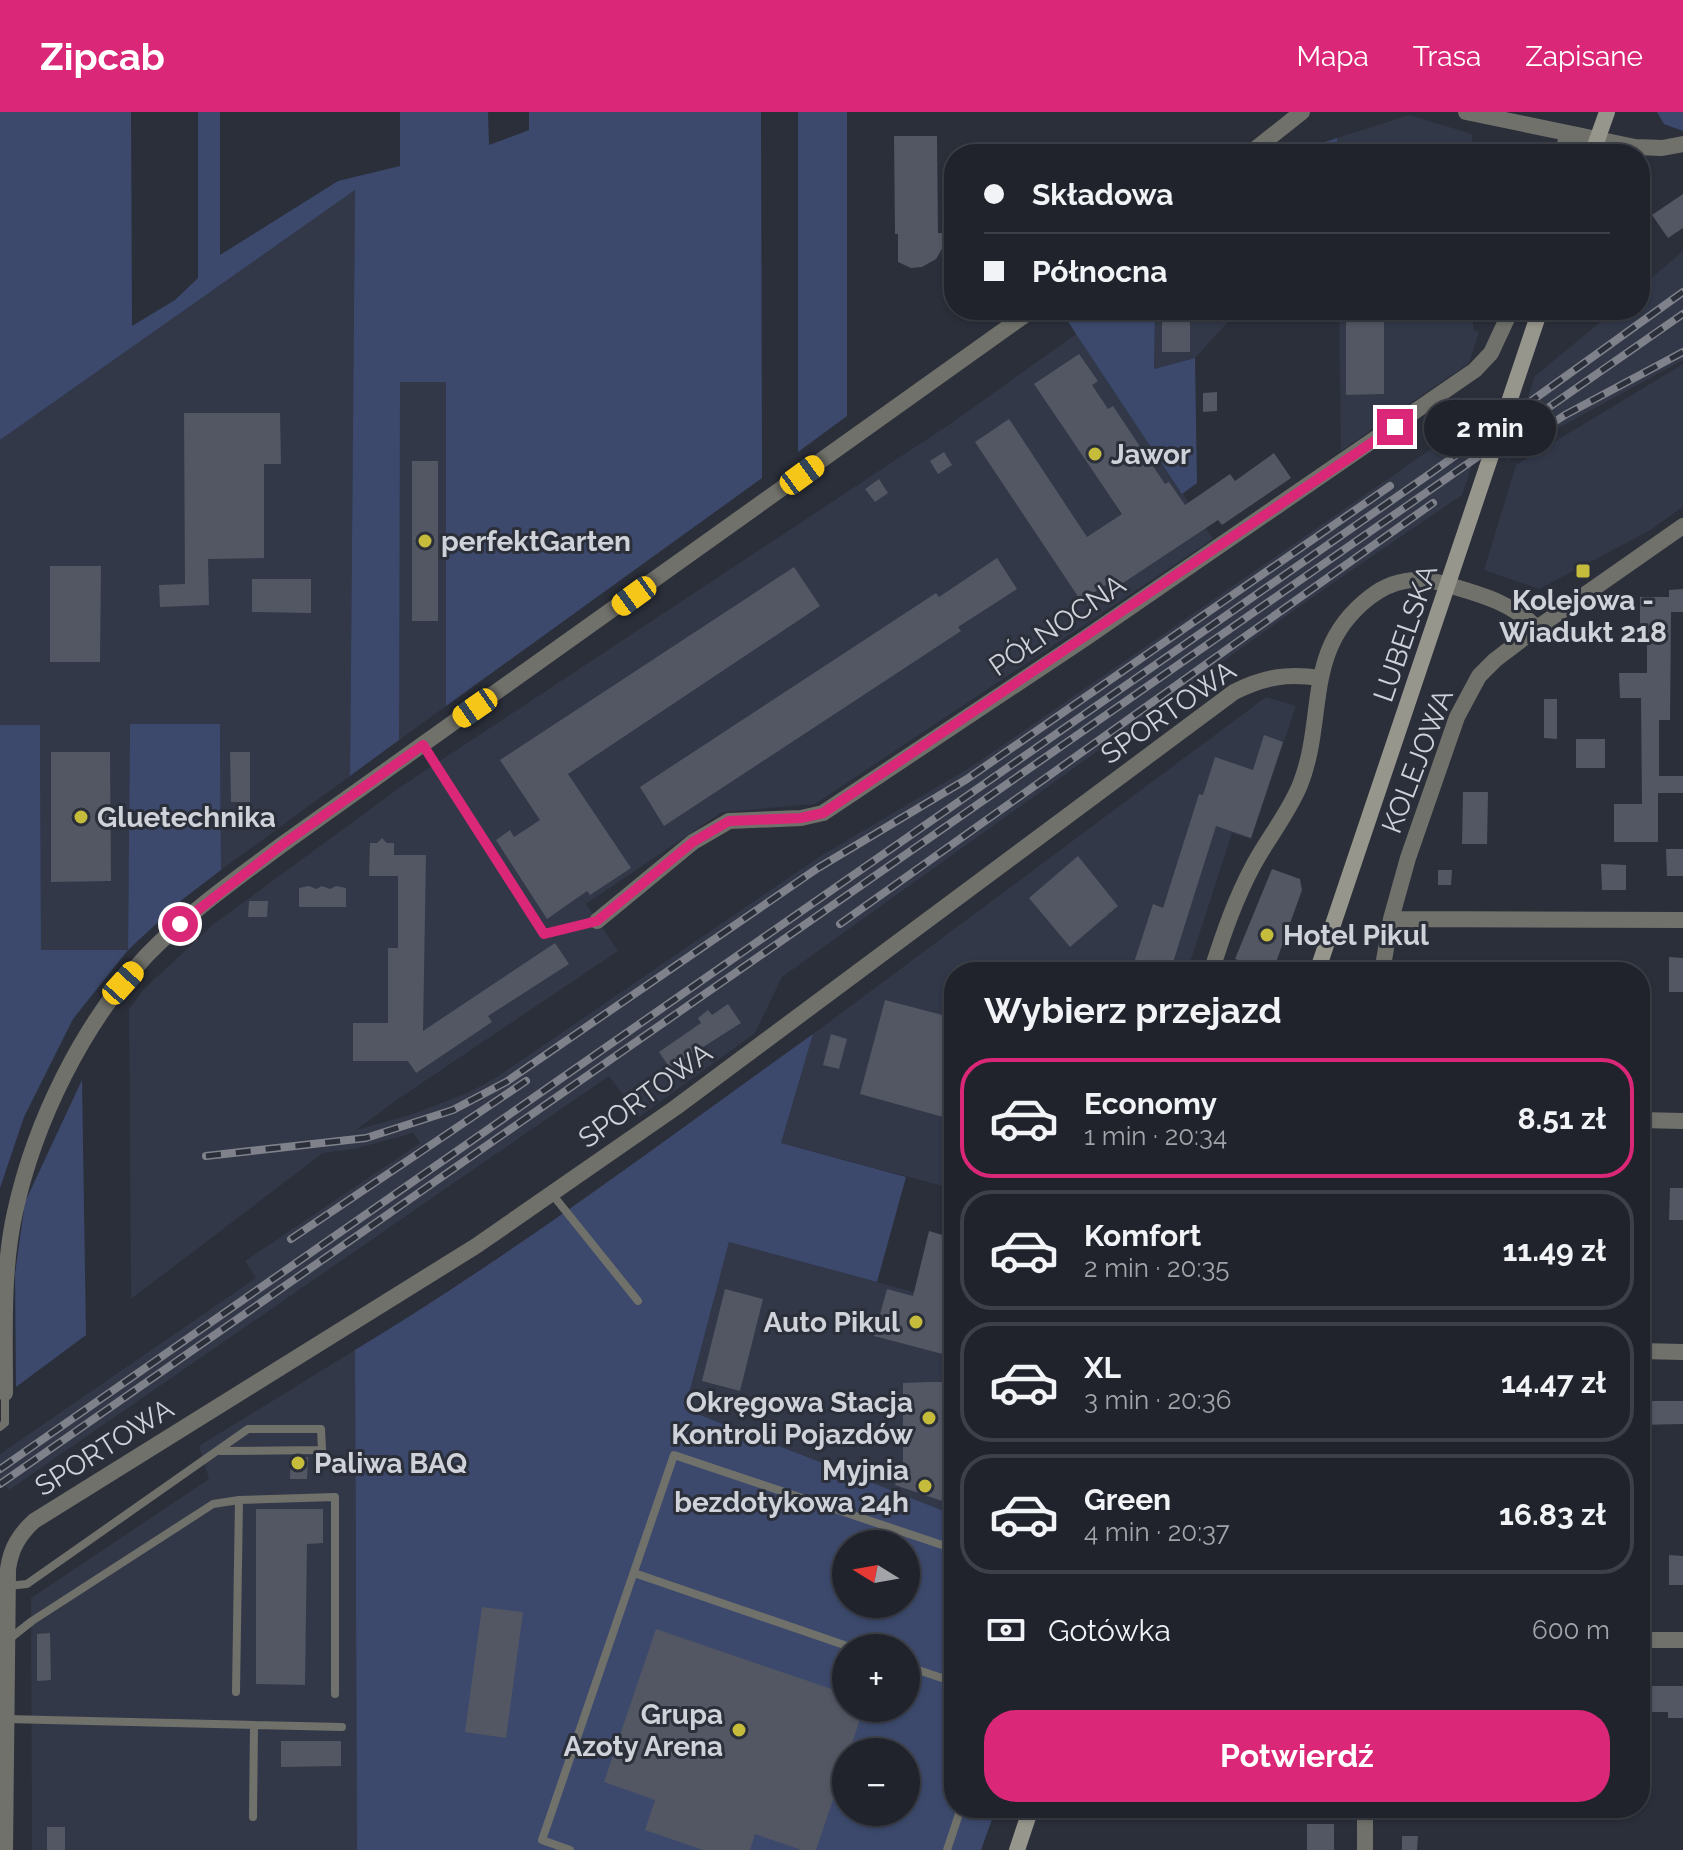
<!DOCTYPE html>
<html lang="pl">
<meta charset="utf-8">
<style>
:root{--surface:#20232c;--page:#2d2f38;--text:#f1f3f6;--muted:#a2a4a9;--line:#3d4048;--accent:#db2777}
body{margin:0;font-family:Raleway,sans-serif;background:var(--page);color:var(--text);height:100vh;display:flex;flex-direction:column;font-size:30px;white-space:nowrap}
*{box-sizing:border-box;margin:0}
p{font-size:26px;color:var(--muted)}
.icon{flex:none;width:44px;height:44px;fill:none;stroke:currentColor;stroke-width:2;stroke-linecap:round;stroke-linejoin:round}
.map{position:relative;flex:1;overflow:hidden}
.details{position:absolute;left:944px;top:850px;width:706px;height:856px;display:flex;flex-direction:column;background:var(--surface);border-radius:32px;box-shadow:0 2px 6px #0004,0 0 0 2px var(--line)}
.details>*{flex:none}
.hud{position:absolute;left:944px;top:32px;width:706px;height:176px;border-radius:32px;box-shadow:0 2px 6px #0004,0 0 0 2px var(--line);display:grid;align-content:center;height:176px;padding:0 40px;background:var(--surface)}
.needle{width:52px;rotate:281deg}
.tools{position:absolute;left:832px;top:1418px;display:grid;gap:16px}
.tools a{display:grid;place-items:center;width:88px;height:88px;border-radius:50%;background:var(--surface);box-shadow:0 2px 6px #0004,0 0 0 2px var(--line);font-size:40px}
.end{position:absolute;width:36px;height:36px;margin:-18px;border:10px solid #db2777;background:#fff;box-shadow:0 0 0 4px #fff}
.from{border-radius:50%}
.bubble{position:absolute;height:56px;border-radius:28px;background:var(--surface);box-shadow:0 2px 6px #0004,0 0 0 2px var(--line);font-size:26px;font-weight:700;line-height:56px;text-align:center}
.car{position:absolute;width:24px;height:48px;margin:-24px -12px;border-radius:10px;box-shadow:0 0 6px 2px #0007;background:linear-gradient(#f5c518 24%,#345 0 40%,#f5c518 0 76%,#345 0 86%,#f5c518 0)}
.hud b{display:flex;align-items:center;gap:28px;height:76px;font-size:30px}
.hud b+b{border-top:2px solid var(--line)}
.hud i{width:20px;height:20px;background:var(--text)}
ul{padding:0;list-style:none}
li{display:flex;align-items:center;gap:24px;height:120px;margin:0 16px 12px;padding:0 24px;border:4px solid var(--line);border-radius:32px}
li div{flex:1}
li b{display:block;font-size:30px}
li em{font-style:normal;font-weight:700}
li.selected{border-color:var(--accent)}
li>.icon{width:72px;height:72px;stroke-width:1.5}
h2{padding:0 40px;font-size:36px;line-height:96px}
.pay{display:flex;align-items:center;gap:20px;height:88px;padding:0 40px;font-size:30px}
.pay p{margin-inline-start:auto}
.cta{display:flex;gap:16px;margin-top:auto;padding:16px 40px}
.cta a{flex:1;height:92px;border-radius:32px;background:var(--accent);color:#fff;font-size:32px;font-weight:700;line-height:92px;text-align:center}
header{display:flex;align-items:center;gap:48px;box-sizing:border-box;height:112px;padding:0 40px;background:var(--accent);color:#fff}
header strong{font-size:38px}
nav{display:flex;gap:44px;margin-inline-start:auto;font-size:28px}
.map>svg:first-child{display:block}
</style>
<header>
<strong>Zipcab</strong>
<nav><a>Mapa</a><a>Trasa</a><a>Zapisane</a></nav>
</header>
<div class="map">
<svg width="1683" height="1738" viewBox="0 0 1683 1738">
<rect width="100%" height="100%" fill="#2b2f3a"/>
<path fill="#323848" d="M 1409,3 L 1472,22 L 1472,42 L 1337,42 L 1337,26 Z
M 355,78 L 350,664 L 221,758 L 220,612 L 130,612 L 128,838 L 41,838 L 40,613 L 0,613 L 0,328 Z
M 1683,139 L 1683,248 L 1555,318 L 1507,349 L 1535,264 L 1615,198 L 1640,198 L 1640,176 Z
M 1155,198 L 1239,198 L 1195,246 L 1154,257 Z
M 1339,198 L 1473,198 L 1473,218 L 1479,220 L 1469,251 L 1341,339 Z
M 1076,222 L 1213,427 L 815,692 L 722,700 L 586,792 L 618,839 L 398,987 L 356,1018 L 413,1002 L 470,980 L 497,965 L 819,745 L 974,653 L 1492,295 L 1462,383 L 1327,475 L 782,865 L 755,921 L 639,1005 L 609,964 L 9,1378 L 0,1366 L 0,1342 L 256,1166 L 245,1149 L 420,1031 L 413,1021 L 354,1037 L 323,1041 L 131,1187 L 129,897 L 144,877 L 215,811 L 399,676 L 950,312 Z
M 1683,252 L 1683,395 L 1649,419 L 1539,477 L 1484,458 L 1516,353 Z
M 399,270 L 446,270 L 446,594 L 399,628 Z
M 1266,585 L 1296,594 L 1251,727 L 1232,721 L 1187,860 L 954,860 L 954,1077 L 781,1031 L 813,922 Z
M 729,1130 L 954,1191 L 954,1403 L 685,1297 Z
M 355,1238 L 357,1738 L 32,1738 L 31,1486 L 209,1367 L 199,1334 Z"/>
<path fill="#3c496c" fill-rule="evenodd" d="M 0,0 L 131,0 L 132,214 L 175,188 L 198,166 L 198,0 L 220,0 L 220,143 L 338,69 L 400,54 L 400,0 L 488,0 L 489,33 L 529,18 L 529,0 L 761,0 L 762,366 L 446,594 L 446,270 L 400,270 L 399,628 L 350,664 L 355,78 L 0,328 Z
M 798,0 L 847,0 L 847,304 L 798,340 Z
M 1657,0 L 1683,0 L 1683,19 L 1664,12 Z
M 1337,26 L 1337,42 L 1288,42 Z
M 1065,198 L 1155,198 L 1154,257 L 1195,246 L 1197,371 L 1182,382 L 1076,222 L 1062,200 Z
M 130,612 L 220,612 L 221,758 L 183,787 L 128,838 L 73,907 L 24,1005 L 0,1076 L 0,613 L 40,613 L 41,838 L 128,838 Z
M 813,922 L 781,1031 L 906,1065 L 877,1170 L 729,1130 L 685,1297 L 954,1403 L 954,1696 L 996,1696 L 981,1738 L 357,1738 L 355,1238 C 514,1142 662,1030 813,922 ZM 846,1432 L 906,1432 L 906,1492 L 846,1492 ZM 846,1536 L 906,1536 L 906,1596 L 846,1596 ZM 846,1640 L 906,1640 L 906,1700 L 846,1700 Z
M 82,968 L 86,1223 L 16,1275 L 15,1162 L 25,1090 Z"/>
<path fill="#525763" d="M 894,24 L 937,24 L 938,121 L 946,121 L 945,132 L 936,147 L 922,155 L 911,156 L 898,150 L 898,122 L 895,122 Z
M 1683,82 L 1683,116 L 1668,126 L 1652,103 Z
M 1162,198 L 1190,198 L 1190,240 L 1162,240 Z
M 1384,202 L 1384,282 L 1346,283 L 1346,203 Z
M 1079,242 L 1098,269 L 1092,273 L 1108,297 L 1113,294 L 1165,372 L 1169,370 L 1185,393 L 1230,362 L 1235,369 L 1274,341 L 1291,366 L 1222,413 L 1218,408 L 1120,473 L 1116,466 L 1081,489 L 975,330 L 1009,307 L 1087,425 L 1122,402 L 1034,272 Z
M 1217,280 L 1217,299 L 1203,300 L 1203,281 Z
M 184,301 L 280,301 L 281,352 L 264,352 L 264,446 L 208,447 L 209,493 L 160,495 L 159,473 L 185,472 Z
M 944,340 L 952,353 L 938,362 L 930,349 Z
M 412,349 L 438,349 L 438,509 L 412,509 Z
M 879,367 L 888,381 L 875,390 L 865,377 Z
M 997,446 L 1017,477 L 958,515 L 961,519 L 664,714 L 640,675 L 936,481 L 939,485 Z
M 50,454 L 101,454 L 100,550 L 50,550 Z
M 794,455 L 820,494 L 568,662 L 631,756 L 590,783 L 587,779 L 547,807 L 496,728 L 510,718 L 514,725 L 540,708 L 500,648 Z
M 252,467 L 311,467 L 311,501 L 252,500 Z
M 1683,477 L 1683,500 L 1671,500 L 1670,608 L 1659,608 L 1659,664 L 1683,664 L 1683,681 L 1658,681 L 1658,730 L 1614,730 L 1614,692 L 1642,692 L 1641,586 L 1620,586 L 1619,561 L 1647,561 L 1647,528 L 1640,528 L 1640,485 L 1669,485 L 1669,478 Z
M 1544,587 L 1557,587 L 1557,627 L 1544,626 Z
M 1264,623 L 1283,630 L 1251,726 L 1216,714 L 1170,860 L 1131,860 L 1153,792 L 1163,796 L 1199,682 L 1203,683 L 1215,645 L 1253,658 Z
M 1576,627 L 1605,627 L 1605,656 L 1576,656 Z
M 51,640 L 110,640 L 111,769 L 51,770 Z
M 230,640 L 250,640 L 250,690 L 231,690 Z
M 1463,680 L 1488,680 L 1487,732 L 1462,732 Z
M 382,726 L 387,731 L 394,731 L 394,743 L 426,743 L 423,919 L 555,831 L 569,852 L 488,904 L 492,910 L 416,961 L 408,949 L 353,949 L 353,911 L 388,911 L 388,836 L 398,836 L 398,764 L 369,764 L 370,731 L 377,731 Z
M 1666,737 L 1683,737 L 1683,764 L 1667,764 Z
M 1078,744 L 1118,794 L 1070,835 L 1029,786 Z
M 1601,752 L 1626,753 L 1626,778 L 1602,778 Z
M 1272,757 L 1300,767 L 1302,778 L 1275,853 L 1271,853 L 1269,858 L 1235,847 Z
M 1438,758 L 1452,758 L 1451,773 L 1438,773 Z
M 309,774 L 316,777 L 322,774 L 330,777 L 336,774 L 346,776 L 346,795 L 299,795 L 299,776 Z
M 249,789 L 268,789 L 267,805 L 248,805 Z
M 1669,845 L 1683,846 L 1683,880 L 1669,880 Z
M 885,888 L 954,906 L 954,1008 L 860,982 Z
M 728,892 L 741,911 L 670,956 L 659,940 L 701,911 L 698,906 L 708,898 L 712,903 Z
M 831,922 L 847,927 L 839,957 L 823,953 Z
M 1670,1076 L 1683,1076 L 1683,1108 L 1669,1108 Z
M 929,1119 L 946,1124 L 942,1142 L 954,1146 L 954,1245 L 874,1224 L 887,1177 L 913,1184 Z
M 725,1177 L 763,1187 L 740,1279 L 702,1269 Z
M 927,1270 L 954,1270 L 954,1393 L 895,1373 L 903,1350 L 903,1271 Z
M 1640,1289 L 1683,1289 L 1683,1312 L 1640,1313 Z
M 291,1345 L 308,1345 L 307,1367 L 290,1367 Z
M 256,1397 L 323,1397 L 323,1431 L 307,1432 L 305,1573 L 256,1572 Z
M 1669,1443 L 1683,1444 L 1683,1473 L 1669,1473 Z
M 482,1495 L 523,1500 L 506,1626 L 465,1620 Z
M 656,1517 L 846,1582 L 846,1596 L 864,1596 L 849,1640 L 846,1640 L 846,1682 L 836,1679 L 816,1738 L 802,1738 L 755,1722 L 750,1738 L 703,1738 L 645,1718 L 655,1688 L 604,1670 Z
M 50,1521 L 51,1568 L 37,1569 L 37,1522 Z
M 1640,1574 L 1683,1574 L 1683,1606 L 1668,1606 L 1668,1600 L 1640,1600 Z
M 281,1629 L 341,1629 L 341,1654 L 281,1655 Z
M 1307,1712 L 1334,1712 L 1334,1738 L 1307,1738 Z
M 47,1715 L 65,1715 L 65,1738 L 47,1738 Z
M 1402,1724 L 1418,1724 L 1417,1738 L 1402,1738 Z"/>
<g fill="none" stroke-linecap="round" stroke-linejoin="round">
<path stroke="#71716b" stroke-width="8" d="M 423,633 L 544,822 L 597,809
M 552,1082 L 638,1189
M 0,1315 L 5,1311 L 5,1281
M 634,1461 L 853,1536
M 8,1474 L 27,1472 L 248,1317 L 321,1317 L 322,1338 L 220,1339
M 8,1528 L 32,1509 L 213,1392 L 239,1388 L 335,1385 L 335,1582
M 906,1554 L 954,1570
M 236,1580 L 239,1388
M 6,1607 L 342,1615
M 253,1705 L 254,1613
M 570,1738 L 542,1728 L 674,1343 L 954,1437
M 947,1738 L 961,1696"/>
<path stroke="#71716b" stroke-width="16" d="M 1466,0 L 1635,35 L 1662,36 L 1683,32
M 1249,42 L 1302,0
M 1563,42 L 1567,22
M 1391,807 L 1683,808
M 597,809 L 693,730 L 729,709 L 801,706 L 823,701 L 1084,527 L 1475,258 L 1491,241 L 1511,198
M 1211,860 C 1223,823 1235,787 1254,752 C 1268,726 1288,702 1300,673 C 1327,605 1302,537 1370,485 C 1393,467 1417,464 1445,472 C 1481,483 1509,489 1537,516
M 1382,860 L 1391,807 L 1408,746 L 1457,605 L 1479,564 L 1495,548 L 1537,516 L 1683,414
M 1640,1008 L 1683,1009
M 1640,1239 L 1683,1240
M 5,1281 C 5,1222 2,1158 15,1100 C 35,1009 83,911 147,843 C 188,801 236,767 283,732 L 1032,198
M 1640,1528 L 1683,1528
M 5,1738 L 8,1457 C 11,1436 19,1423 34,1409 L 476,1134 L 675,996 L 1234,580 C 1264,565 1287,561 1320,566
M 1365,1738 L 1365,1696"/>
<path stroke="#97968d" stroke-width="16" d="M 1592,42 L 1607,0
M 1317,860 L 1540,198
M 1017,1738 L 1031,1696"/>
<defs>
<path id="rail" d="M 1514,336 L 1565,303 L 1683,240
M 840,812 L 1433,391
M 206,1044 L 366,1026 L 453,998 L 506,970 L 818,756 L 967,667 L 1390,374
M 291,1127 L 526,969
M 0,1357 L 1431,361 L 1683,180
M 0,1372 L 1683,202"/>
</defs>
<use href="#rail" stroke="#7f828b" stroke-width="8"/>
<use href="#rail" stroke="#2b2f3a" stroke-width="5" stroke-dasharray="15" stroke-linecap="butt"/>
</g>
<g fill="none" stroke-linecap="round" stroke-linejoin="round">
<path stroke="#db2777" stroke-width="10" d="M 180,812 L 283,732 L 423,633 L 544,822 L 597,809 L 693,730 L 729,709 L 801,706 L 823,701 L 1395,315"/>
</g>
<g fill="#c6bc3c" stroke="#2b2f3a" stroke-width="3">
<circle cx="1095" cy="342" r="8"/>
<circle cx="425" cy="429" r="8"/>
<rect x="1575" y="451" width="16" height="16" rx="4"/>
<circle cx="81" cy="705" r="8"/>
<circle cx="1267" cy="823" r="8"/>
<circle cx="916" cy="1210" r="8"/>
<circle cx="929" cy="1306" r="8"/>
<circle cx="298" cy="1351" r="8"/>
<circle cx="925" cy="1374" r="8"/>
<circle cx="739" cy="1618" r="8"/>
</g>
<g text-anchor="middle" stroke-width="6" stroke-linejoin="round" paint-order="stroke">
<g font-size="28" font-weight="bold" fill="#cfd2d9" stroke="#2b2f3a" text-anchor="start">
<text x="1111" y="352">Jawor</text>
<text x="441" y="439">perfektGarten</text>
<text x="1583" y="498" text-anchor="middle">Kolejowa -<tspan x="1583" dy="32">Wiadukt 218</tspan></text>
<text x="97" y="715">Gluetechnika</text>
<text x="1283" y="833">Hotel Pikul</text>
<text x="900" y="1220" text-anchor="end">Auto Pikul</text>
<text x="913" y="1300" text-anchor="end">Okręgowa Stacja<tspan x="913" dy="32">Kontroli Pojazdów</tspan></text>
<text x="314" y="1361">Paliwa BAQ</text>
<text x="909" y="1368" text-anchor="end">Myjnia<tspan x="909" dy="32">bezdotykowa 24h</tspan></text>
<text x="723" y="1612" text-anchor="end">Grupa<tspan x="723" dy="32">Azoty Arena</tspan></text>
</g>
<g font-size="28" fill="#cfd2d9" stroke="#2b2f3a">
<text transform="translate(1057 513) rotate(-34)" y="10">PÓŁNOCNA</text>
<text transform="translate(1405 521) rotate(-71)" y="10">LUBELSKA</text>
<text transform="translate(1168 600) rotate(-35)" y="10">SPORTOWA</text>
<text transform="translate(1417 649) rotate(-69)" y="10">KOLEJOWA</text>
<text transform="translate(645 983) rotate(-36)" y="10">SPORTOWA</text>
<text transform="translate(104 1335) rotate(-32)" y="10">SPORTOWA</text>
</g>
</g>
</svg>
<div class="tools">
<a><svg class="needle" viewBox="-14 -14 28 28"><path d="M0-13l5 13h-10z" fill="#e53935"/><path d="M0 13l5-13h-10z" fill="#a2a4a9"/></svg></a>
<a>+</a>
<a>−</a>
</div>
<i class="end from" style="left:180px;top:812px"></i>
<i class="end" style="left:1395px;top:315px"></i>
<div class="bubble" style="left:1424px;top:288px;width:132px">2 min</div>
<i class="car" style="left:802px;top:363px;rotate:54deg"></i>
<i class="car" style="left:634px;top:484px;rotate:234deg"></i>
<i class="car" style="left:475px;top:596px;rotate:235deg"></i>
<i class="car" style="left:123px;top:871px;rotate:42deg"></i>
<div class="hud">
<b><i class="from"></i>Składowa</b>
<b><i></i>Północna</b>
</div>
<section class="details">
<h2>Wybierz przejazd</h2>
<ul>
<li class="selected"><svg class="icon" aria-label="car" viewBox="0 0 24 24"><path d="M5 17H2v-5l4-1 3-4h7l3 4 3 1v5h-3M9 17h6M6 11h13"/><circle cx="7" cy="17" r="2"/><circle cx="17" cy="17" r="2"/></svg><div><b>Economy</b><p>1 min · 20:34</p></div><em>8.51 zł</em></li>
<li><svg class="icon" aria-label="car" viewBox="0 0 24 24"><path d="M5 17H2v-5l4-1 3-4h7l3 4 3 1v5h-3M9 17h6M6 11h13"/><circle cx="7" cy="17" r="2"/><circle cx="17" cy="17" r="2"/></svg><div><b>Komfort</b><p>2 min · 20:35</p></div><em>11.49 zł</em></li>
<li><svg class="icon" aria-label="car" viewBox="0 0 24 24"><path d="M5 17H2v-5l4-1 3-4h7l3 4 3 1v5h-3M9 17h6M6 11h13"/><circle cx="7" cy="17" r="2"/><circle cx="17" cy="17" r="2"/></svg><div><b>XL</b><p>3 min · 20:36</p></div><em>14.47 zł</em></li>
<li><svg class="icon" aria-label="car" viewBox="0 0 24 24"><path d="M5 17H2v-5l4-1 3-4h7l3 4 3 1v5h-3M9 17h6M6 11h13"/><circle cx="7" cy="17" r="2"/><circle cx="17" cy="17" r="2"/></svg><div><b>Green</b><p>4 min · 20:37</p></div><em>16.83 zł</em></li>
</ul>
<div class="pay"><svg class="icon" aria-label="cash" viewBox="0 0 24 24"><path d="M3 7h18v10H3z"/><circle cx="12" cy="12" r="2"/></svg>Gotówka<p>600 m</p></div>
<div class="cta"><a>Potwierdź</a></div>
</section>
</div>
